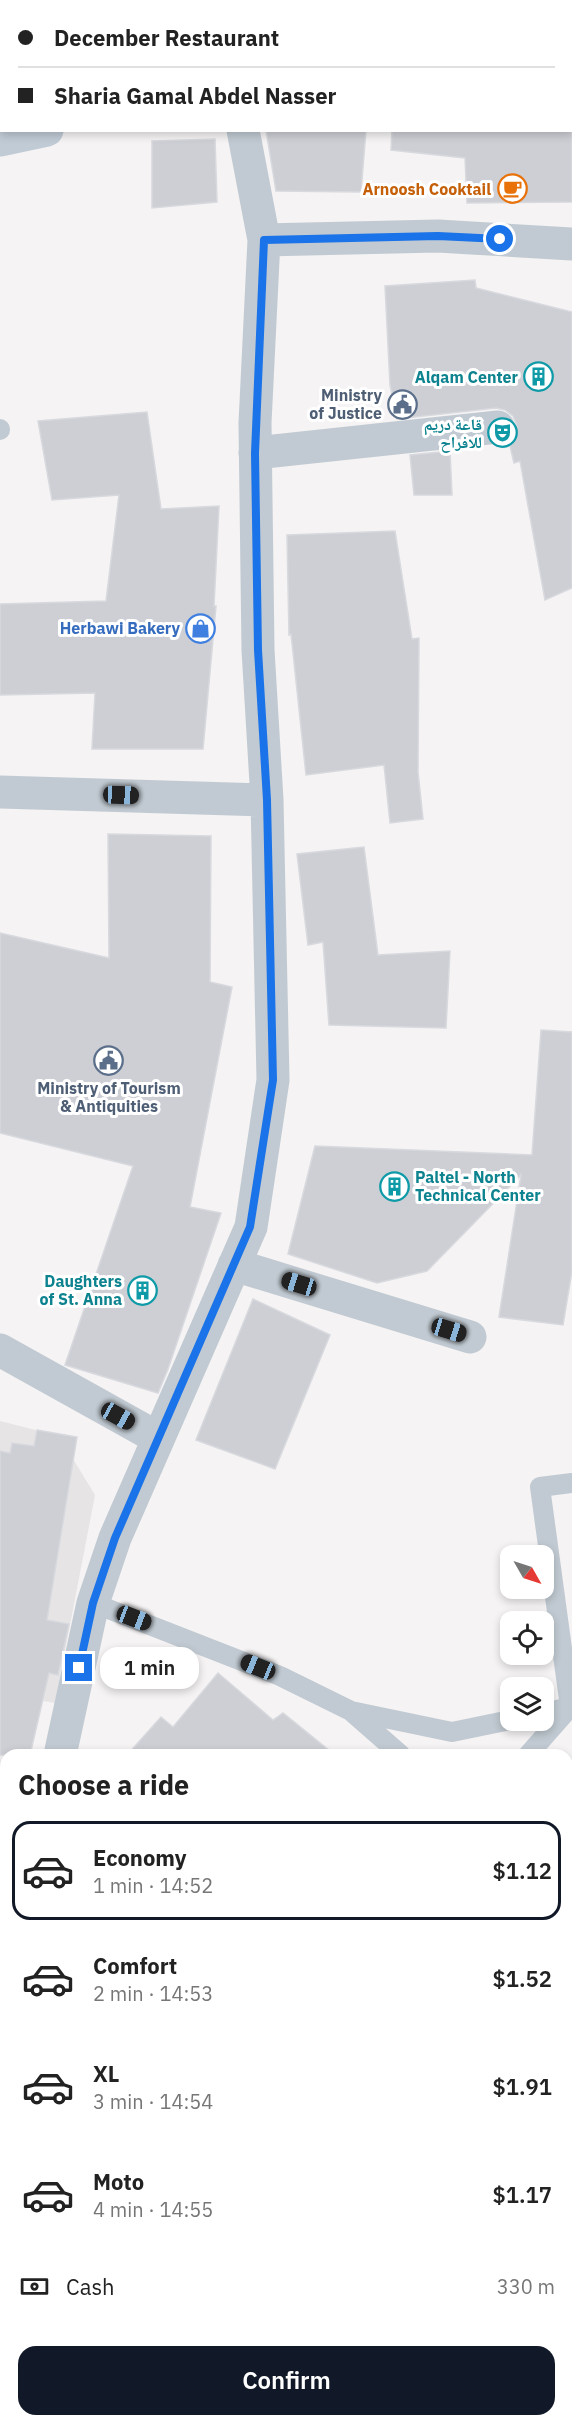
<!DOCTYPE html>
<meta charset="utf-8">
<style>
:root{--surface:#fff;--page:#f2f2f2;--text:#222;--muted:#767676;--line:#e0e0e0;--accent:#111827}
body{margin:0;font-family:"IBM Plex Sans","Noto Naskh Arabic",sans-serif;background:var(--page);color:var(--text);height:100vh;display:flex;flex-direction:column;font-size:22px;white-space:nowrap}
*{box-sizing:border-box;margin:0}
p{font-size:20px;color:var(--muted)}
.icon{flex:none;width:33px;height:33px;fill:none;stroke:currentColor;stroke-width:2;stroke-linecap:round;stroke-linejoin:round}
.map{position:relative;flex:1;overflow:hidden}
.panel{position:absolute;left:0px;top:1749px;width:573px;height:678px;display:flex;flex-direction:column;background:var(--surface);border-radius:18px 18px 0 0;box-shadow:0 3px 9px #0003}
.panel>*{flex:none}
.top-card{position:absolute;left:0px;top:0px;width:573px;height:132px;box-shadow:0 3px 9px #0003;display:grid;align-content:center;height:132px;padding:0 18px;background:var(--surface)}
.needle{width:39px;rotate:129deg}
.buttons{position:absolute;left:500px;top:1545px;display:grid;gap:12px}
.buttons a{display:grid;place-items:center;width:54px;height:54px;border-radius:12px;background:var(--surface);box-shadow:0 3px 9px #0003;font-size:30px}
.end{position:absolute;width:27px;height:27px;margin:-14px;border:8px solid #1a73e8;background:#fff;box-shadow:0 0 0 3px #fff}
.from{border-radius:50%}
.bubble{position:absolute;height:42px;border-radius:18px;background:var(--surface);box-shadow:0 3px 9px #0003;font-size:20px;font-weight:600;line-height:42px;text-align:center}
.car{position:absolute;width:18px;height:36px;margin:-18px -9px;border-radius:8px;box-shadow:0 0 4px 2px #0007;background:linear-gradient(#222 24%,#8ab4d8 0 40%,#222 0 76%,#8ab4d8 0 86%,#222 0)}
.top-card b{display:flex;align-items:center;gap:21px;height:57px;font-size:22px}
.top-card b+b{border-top:2px solid var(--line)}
.top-card i{width:15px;height:15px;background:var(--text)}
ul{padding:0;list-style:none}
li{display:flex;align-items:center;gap:18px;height:99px;margin:0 12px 9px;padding:0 6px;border:3px solid transparent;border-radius:18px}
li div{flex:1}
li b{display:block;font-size:22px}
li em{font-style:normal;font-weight:600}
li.on{border-color:var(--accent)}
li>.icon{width:54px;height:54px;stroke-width:1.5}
h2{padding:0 18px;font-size:27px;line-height:72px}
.pay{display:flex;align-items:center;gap:15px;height:66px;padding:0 18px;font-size:22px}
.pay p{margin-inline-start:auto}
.primary-button{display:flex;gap:12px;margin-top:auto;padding:12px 18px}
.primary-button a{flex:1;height:69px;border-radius:18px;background:var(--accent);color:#fff;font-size:24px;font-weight:600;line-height:69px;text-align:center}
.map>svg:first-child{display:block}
</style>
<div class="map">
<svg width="572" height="2427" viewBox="0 0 572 2427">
<rect width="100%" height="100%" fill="#f5f3f3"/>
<path fill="#e6e4e5" d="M 0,1421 L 59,1436 L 95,1495 L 55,1703 L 0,1693 Z"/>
<path fill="#cdcfd5" stroke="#d7d9de" stroke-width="1.5" d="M 266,130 L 366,130 L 361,192 L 276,191 Z
M 392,130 L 572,130 L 572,202 L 467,203 L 465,158 L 391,150 Z
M 215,139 L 217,202 L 152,208 L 152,141 Z
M 475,280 L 476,288 L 572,312 L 572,588 L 545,600 L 520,461 L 514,463 L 509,442 L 515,435 L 517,426 L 513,416 L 505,410 L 496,408 L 397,419 L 390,385 L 385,286 Z
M 147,412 L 161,509 L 219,506 L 214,606 L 216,606 L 203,749 L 92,749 L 95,693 L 0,695 L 0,604 L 106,601 L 119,495 L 52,500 L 38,421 Z
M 450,451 L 452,495 L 414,495 L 410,455 Z
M 395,531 L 412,639 L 419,638 L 418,772 L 423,819 L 390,823 L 384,765 L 306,775 L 291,634 L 289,635 L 287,535 Z
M 108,834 L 211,836 L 210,982 L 232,987 L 190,1207 L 221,1213 L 168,1369 L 158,1393 L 65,1365 L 133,1166 L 0,1133 L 0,933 L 109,958 Z
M 364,847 L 378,955 L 450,951 L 446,1028 L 329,1025 L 323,942 L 308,945 L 297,854 Z
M 541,1030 L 572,1032 L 572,1271 L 563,1325 L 499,1317 L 521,1175 L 427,1271 L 377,1283 L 288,1254 L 315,1146 L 532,1155 Z
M 253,1299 L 330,1335 L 275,1469 L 196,1440 Z
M 37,1430 L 77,1437 L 47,1620 L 69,1624 L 58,1675 L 49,1673 L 30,1755 L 0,1755 L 0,1451 L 10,1453 L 12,1443 L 34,1446 Z
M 218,1673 L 273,1720 L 283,1713 L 335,1755 L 127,1755 L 161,1717 L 173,1727 Z"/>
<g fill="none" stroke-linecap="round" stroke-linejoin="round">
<path stroke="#c1cad2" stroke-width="20" d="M 0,430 L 0,429
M 572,1483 L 540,1487 L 570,1707 L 572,1707
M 93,1603 L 280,1676 L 351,1711 L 452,1732 L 510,1720
M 353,1713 L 401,1755
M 543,1713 L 570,1707
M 528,1755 L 570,1707
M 567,1954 L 572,1964
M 0,2101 L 6,2102
M 0,2304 L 6,2306"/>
<path stroke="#c1cad2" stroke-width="33" d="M 226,0 L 226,2
M 264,240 L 438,236 L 572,244
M 255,453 L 498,427
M 0,792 L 267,800 L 258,650 L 255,423 L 264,240 L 243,130
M 234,1265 L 470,1337
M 0,1350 L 158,1438
M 60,1755 L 93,1603 L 115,1538 L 251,1227 L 273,1080 L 267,800
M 567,2045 L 572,2045
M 83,2421 L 84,2427
M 398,2421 L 399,2427"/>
<path stroke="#c1cbd6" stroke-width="33" d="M 0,140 L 47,130"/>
</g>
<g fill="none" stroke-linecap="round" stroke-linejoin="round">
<path stroke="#1a73e8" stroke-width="8" d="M 79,1668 L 93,1603 L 115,1538 L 250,1227 L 273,1080 L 267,800 L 258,650 L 255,453 L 264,240 L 438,236 L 500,239"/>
</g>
<defs>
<symbol id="cafe-ring" viewBox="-11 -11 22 22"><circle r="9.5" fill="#fff" stroke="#e8710a" stroke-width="1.5"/><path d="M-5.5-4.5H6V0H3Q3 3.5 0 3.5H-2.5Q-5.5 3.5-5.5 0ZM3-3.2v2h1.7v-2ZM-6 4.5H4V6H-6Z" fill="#e8710a"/></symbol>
<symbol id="building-ring" viewBox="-11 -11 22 22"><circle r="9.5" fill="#fff" stroke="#0f9aa8" stroke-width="1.5"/><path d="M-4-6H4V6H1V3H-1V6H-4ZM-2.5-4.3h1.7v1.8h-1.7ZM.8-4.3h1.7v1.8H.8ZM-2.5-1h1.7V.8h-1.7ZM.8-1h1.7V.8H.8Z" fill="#0f9aa8"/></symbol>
<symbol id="civic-ring" viewBox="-11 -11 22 22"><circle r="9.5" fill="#fff" stroke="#5c6f8a" stroke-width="1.5"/><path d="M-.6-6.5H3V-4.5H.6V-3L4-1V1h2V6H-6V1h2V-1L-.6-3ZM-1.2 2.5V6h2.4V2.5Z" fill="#5c6f8a"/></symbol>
<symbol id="theatre-ring" viewBox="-11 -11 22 22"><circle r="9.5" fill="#fff" stroke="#0f9aa8" stroke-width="1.5"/><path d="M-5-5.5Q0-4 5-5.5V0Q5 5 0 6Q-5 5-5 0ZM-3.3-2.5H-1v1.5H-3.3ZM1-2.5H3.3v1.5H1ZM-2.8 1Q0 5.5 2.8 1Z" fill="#0f9aa8"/></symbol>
<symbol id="shop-ring" viewBox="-11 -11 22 22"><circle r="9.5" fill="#fff" stroke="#3f7fe0" stroke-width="1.5"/><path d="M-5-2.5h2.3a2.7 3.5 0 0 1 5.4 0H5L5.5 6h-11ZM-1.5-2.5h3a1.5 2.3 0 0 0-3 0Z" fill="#3f7fe0"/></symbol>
</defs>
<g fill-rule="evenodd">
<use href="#cafe-ring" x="496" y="172" width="33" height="33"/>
<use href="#building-ring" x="522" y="360" width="33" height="33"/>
<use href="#civic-ring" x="386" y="388" width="33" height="33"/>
<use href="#theatre-ring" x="486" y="416" width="33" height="33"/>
<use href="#shop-ring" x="184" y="612" width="33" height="33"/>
<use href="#civic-ring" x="92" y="1044" width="33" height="33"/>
<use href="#building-ring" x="378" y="1170" width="33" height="33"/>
<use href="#building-ring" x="126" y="1274" width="33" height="33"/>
</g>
<g text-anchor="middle" stroke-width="6" stroke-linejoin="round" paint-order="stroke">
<g font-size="16" font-weight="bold" fill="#c56008" stroke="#fff" text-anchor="end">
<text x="491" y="195">Arnoosh Cooktail</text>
</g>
<g font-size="16" font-weight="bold" fill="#0d838f" stroke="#fff" text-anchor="end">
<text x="518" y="383">Alqam Center</text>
<text x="482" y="430">قاعة دريم<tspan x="482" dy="18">للافراح</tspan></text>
<text x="415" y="1183" text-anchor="start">Paltel - North<tspan x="415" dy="18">Technical Center</tspan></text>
<text x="122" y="1287">Daughters<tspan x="122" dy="18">of St. Anna</tspan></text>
</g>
<g font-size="16" font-weight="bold" fill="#4e5e75" stroke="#fff" text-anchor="end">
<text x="382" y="401">Ministry<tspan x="382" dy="18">of Justice</tspan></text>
<text x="109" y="1094" text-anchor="middle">Ministry of Tourism<tspan x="109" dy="18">&amp; Antiquities</tspan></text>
</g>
<g font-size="16" font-weight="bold" fill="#366cbe" stroke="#fff" text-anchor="end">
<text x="180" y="634">Herbawi Bakery</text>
</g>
</g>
</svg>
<div class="buttons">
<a><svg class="needle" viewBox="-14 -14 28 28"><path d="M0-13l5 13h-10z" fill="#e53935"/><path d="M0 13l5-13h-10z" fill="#767676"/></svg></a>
<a><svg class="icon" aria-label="locate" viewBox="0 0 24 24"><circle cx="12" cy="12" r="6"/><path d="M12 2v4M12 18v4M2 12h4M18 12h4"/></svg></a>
<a><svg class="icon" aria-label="layers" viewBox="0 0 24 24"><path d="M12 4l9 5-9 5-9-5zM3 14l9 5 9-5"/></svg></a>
</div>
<i class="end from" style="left:500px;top:239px"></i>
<i class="end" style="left:79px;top:1668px"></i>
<div class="bubble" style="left:100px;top:1647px;width:99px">1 min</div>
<i class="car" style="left:121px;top:795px;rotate:92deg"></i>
<i class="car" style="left:299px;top:1284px;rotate:287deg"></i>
<i class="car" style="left:449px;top:1330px;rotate:107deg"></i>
<i class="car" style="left:118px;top:1416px;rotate:119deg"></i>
<i class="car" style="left:134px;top:1618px;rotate:111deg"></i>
<i class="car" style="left:258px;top:1667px;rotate:292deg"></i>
<div class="top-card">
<b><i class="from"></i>December Restaurant</b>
<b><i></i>Sharia Gamal Abdel Nasser</b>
</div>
<section class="panel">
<h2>Choose a ride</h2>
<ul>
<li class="on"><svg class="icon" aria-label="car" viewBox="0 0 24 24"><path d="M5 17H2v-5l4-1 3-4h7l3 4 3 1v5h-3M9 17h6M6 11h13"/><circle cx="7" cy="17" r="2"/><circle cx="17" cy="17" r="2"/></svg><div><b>Economy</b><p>1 min · 14:52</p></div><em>$1.12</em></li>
<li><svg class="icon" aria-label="car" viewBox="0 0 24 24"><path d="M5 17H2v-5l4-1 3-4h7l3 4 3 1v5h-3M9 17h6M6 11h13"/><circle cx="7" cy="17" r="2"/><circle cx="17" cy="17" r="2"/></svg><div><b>Comfort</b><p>2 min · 14:53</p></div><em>$1.52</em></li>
<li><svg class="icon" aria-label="car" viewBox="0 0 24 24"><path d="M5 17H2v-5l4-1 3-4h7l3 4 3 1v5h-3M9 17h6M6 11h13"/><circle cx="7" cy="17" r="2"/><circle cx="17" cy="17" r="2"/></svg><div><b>XL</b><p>3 min · 14:54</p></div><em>$1.91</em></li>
<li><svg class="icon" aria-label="car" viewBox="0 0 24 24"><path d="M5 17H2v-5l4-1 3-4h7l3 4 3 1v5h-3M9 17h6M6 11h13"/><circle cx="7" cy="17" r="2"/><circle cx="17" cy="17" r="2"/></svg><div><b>Moto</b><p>4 min · 14:55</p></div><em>$1.17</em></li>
</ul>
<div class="pay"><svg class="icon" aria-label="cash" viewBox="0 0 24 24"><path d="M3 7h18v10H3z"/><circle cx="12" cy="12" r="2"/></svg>Cash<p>330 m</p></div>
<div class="primary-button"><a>Confirm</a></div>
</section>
</div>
